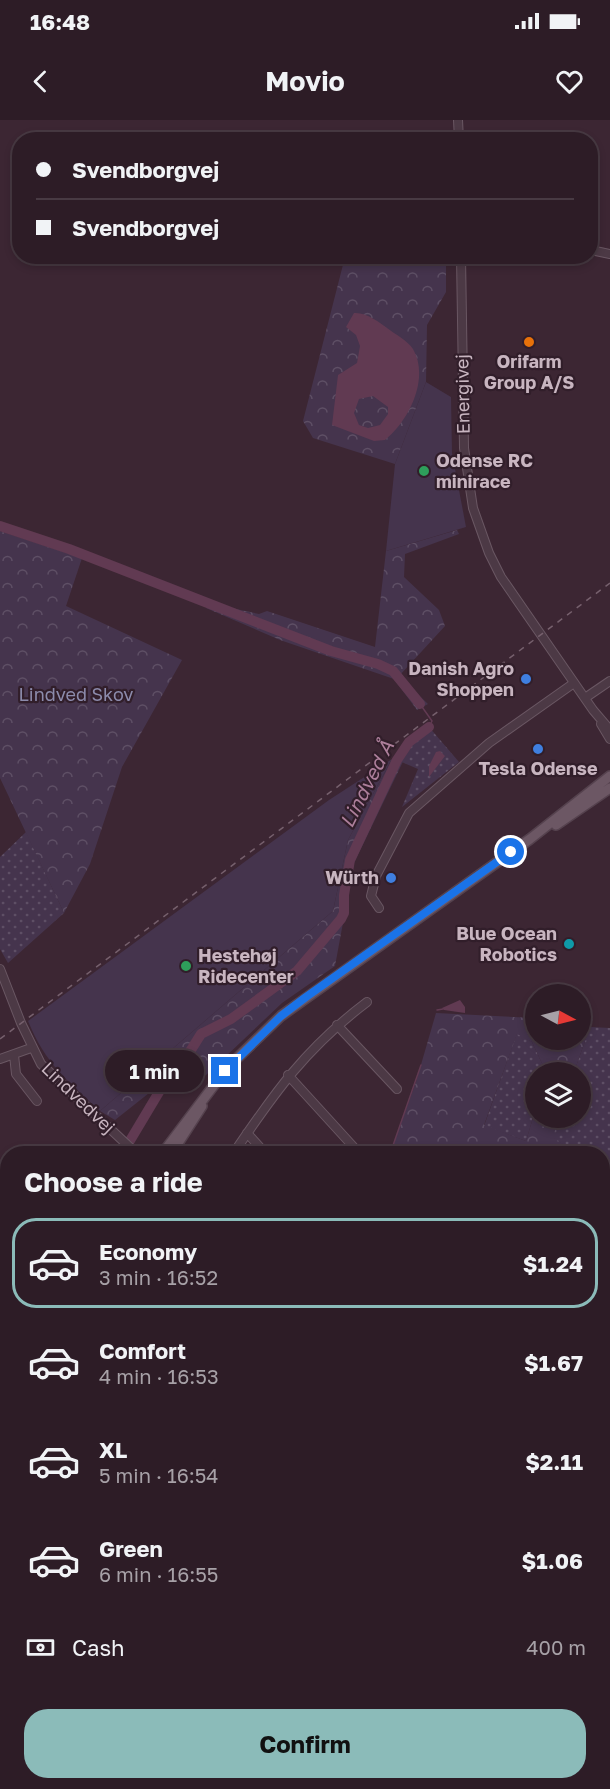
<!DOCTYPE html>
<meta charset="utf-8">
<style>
:root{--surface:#2d1c26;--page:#35252e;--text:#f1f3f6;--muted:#a7a1a7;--line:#483a43;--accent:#8bbbb9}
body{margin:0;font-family:"Golos Text",sans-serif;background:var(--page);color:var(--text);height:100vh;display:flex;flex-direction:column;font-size:22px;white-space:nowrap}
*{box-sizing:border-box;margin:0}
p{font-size:20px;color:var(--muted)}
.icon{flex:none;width:33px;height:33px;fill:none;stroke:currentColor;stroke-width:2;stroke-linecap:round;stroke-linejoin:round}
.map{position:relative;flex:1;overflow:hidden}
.details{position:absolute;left:0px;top:1026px;width:610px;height:644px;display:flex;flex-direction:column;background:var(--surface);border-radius:24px 24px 0 0;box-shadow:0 3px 9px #0003,0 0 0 2px var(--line)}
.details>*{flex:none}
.hud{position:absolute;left:12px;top:12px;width:586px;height:132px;border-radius:24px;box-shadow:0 3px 9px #0003,0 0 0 2px var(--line);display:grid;align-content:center;height:132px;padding:0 24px;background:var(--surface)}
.needle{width:39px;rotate:97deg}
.tools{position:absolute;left:525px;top:864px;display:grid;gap:12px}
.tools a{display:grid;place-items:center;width:66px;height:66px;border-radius:50%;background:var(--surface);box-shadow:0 3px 9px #0003,0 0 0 2px var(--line);font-size:30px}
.end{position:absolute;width:27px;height:27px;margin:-14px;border:8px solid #1a73e8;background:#fff;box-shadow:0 0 0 3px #fff}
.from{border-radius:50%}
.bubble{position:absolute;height:42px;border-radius:21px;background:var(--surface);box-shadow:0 3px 9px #0003,0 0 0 2px var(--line);font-size:20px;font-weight:700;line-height:42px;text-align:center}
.hud b{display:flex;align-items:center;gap:21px;height:57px;font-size:22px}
.hud b+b{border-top:2px solid var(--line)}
.hud i{width:15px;height:15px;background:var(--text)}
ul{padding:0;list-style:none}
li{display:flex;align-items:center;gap:18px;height:90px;margin:0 12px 9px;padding:0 12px;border:3px solid transparent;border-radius:24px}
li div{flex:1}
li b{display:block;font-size:22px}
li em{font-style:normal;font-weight:700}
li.active{border-color:var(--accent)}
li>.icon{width:54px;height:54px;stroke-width:1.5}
h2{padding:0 24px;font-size:27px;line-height:72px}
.pay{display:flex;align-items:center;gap:15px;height:66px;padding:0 24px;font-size:22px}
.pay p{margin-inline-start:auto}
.primary-button{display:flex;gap:12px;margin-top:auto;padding:12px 24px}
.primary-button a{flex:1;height:69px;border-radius:24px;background:var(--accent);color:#111;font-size:24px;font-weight:700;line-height:69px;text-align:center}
.status{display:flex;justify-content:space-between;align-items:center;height:42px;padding:0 30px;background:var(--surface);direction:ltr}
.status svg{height:16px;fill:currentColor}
header{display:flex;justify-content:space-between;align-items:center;height:78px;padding:0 24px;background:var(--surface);font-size:27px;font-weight:700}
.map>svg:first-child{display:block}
</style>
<div class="status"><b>16:48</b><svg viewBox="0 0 49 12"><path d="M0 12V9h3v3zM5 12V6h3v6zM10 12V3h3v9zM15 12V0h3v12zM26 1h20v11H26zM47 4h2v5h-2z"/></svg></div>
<header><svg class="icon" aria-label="back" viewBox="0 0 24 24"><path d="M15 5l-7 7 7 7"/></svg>Movio<svg class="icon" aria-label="heart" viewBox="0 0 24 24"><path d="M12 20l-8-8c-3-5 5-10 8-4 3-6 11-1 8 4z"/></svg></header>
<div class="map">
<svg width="610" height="1669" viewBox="0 0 610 1669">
<defs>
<pattern id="green-dots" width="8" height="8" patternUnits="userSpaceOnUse" patternTransform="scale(1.5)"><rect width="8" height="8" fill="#45344d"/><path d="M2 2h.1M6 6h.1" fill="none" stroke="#5e4f65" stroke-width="1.8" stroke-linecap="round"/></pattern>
<pattern id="forest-crowns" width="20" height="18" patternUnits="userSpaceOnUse" patternTransform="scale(1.5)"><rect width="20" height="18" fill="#45344d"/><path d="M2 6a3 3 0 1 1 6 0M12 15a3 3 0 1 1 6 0" fill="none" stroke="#5e4f65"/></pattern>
</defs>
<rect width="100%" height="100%" fill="#3c2633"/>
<path fill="url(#green-dots)" d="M 429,607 L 459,642 L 402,687 L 418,649 L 397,640 L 409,622 Z
M 26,712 L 64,793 L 8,843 L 0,829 L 0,737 Z
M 590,907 L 610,908 L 610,1279 L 603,1278 L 603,1034 L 576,1033 L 552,1017 L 559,998 L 580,998 L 580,952 L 574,952 Z
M 517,913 L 532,922 L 546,952 L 536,952 L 535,991 L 526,1021 L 484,1006 Z
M 7,1351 L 7,1384 L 1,1389 L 7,1402 L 7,1454 L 0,1436 L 0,1364 Z
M 603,1354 L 610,1355 L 610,1409 L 603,1424 Z
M 70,1662 L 89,1662 L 95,1669 L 71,1669 Z
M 188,1662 L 223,1662 L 222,1669 L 188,1669 Z"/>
<path fill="url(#forest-crowns)" d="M 345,137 L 446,137 L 446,172 L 427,205 L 426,262 L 395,344 L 313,318 L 303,301 Z
M 457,410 L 459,414 L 405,434 L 404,457 L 439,490 L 445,506 L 399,556 L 428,584 L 417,590 L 394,559 L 280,520 L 206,488 L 208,483 L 259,494 L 267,491 L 375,527 L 386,431 Z
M 0,411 L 82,438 L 66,486 L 182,540 L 122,647 L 90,744 L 64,793 L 0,658 Z
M 410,627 L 354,743 L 335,846 L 282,883 L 206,955 L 173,954 L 115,1000 L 100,991 L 333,791 L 348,720 L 392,639 Z
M 436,893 L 535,898 L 536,920 L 580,920 L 581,899 L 593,899 L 574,952 L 546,952 L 532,922 L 517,914 L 484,1005 L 526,1021 L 535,991 L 536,998 L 559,998 L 553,1017 L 576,1033 L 390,1033 L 416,962 Z
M 0,1174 L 7,1186 L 7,1222 L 0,1210 Z
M 7,1227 L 7,1246 L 0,1256 L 0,1238 Z
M 0,1325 C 10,1336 8,1342 0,1354 Z
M 0,1436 L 7,1454 L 7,1495 L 0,1481 Z
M 610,1528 L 610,1669 L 554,1669 L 556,1662 L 603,1662 L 603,1544 Z
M 135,1662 L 188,1662 L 188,1669 L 152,1669 Z
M 223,1662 L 501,1662 L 499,1669 L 222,1669 Z"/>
<path fill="#45344d" d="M 426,262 L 451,277 L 452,333 L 466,407 L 386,431 L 395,344 Z
M 392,639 L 348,720 L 333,791 L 100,991 C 68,962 45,943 28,901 L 329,680 Z"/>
<path fill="#613a52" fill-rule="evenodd" d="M 354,193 C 366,192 379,202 387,208 C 396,215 407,220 413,229 C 430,258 409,301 385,320 L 374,321 L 332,305 L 338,255 L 357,243 L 360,226 L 356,215 L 346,207 ZM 373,276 L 388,287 L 388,294 L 380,305 L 368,308 L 359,305 L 354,293 L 359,279 Z
M 440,631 L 445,636 L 429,657 L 429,646 L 436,632 Z
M 460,880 L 465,887 L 465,893 L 444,890 L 442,888 Z"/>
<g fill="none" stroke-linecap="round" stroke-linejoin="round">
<path stroke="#613a52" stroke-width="1.5" d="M 420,584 L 432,601 L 429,607
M 437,890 L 443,889
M 390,1034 L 421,945
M 603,1068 L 610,1052
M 0,1146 L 8,1143
M 0,1201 L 8,1211
M 398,1662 L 400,1669"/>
<path stroke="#613a52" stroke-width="10" d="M 0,406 L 69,429 L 331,531 L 378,544 L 393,551 L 420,584
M 122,1034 L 171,952 L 179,949 L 201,914 L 231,899 L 297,851 L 341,799 L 344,793 L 344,775 L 350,740 L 397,640 L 409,622 L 429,607
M 0,1249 L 8,1239
M 0,1444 L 8,1477
M 223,1669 L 224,1662"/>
<defs>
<path id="minor" d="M 458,0 L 459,20
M 591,130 L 610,134
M 461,136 L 464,328 L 473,388 L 489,433 L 501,457 L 593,590 L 610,610
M 585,578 L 610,561
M 601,604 L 610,619
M 379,788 L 371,776 L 376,756 L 409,693 L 489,623 L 574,563
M 0,849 L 21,903 L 41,944 L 137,1034
M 337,905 L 397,969
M 14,935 L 16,954 L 37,981
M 0,939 L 31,928
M 288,955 L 360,1034
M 247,1013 L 266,1034
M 233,1034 C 275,972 306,928 367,882
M 0,1571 L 8,1566
M 0,1619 L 8,1633
M 21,1662 L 24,1669"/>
<path id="major" d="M 556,705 L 610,668
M 162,1034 L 227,948 L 281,896 L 530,719 L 610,656
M 171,1034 L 202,986
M 0,1269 L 8,1258"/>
<path id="highway" d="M 603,1452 L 610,1435
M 603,1480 L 610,1463
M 603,1507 L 610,1491
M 522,1669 L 524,1662
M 534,1669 L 537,1662"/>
</defs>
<use href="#minor" stroke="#6a5763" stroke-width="10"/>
<use href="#major" stroke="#55424e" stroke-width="12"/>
<use href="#highway" stroke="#574450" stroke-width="14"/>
<use href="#minor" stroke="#4c3945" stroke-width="8"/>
<use href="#major" stroke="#6c5764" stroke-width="9"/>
<use href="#highway" stroke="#577262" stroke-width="10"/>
<path stroke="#76606d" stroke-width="1.5" stroke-dasharray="6 6" stroke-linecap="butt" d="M 0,919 L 610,463"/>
</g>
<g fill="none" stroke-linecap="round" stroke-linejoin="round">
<path stroke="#1a73e8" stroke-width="8" d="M 225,951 L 281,896 L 306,877 L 511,732"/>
</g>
<circle fill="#e8710a" stroke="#311e2a" stroke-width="2" cx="529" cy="222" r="6"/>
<g fill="#2e9e5b" stroke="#311e2a" stroke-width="2">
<circle cx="424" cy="351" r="6"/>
<circle cx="186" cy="846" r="6"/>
</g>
<g fill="#3f7fe0" stroke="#311e2a" stroke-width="2">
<circle cx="526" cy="559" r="6"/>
<circle cx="538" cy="629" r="6"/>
<circle cx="391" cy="758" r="6"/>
</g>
<circle fill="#0f9aa8" stroke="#311e2a" stroke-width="2" cx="569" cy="824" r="6"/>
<g text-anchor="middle" stroke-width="4.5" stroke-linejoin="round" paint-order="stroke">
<g font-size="18" font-weight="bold" fill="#c8b5c0" stroke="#311e2a" text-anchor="end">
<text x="529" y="248" text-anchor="middle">Orifarm<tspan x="529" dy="21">Group A/S</tspan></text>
<text x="436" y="347" text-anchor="start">Odense RC<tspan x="436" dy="21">minirace</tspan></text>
<text x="514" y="555">Danish Agro<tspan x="514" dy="21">Shoppen</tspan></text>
<text x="538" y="655" text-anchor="middle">Tesla Odense</text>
<text x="379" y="764">Würth</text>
<text x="557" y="820">Blue Ocean<tspan x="557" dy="21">Robotics</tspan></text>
<text x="198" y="842" text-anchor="start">Hestehøj<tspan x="198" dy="21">Ridecenter</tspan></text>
</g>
<g font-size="18" fill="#c8b5c0" stroke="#311e2a">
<text transform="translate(463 274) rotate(-91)" y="6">Energivej</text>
<text transform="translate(78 978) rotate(44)" y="6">Lindvedvej</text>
</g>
<g font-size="18" fill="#8c8bac" stroke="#311e2a">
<text x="76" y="581">Lindved Skov</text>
</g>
<g font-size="20" font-style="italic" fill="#ad7f9b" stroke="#311e2a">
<text transform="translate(367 664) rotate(-63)" y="7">Lindved Å</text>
</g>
</g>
</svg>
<div class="tools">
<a><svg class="needle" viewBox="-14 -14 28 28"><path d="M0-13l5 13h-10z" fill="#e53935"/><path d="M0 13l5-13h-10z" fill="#a7a1a7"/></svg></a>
<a><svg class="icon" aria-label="layers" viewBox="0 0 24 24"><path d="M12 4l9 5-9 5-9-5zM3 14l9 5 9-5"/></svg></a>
</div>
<i class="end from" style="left:511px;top:732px"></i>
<i class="end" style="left:225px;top:951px"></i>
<div class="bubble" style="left:105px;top:930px;width:99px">1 min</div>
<div class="hud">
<b><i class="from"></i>Svendborgvej</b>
<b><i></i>Svendborgvej</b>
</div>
<section class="details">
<h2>Choose a ride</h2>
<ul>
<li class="active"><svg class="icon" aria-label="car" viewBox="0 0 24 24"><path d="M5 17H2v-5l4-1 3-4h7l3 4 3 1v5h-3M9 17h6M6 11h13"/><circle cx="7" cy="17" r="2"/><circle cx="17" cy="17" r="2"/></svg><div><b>Economy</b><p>3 min · 16:52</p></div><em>$1.24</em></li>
<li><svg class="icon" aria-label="car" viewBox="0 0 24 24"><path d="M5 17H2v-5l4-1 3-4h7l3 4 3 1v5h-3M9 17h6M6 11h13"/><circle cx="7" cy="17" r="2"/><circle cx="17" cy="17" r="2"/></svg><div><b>Comfort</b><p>4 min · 16:53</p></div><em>$1.67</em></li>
<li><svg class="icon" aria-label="car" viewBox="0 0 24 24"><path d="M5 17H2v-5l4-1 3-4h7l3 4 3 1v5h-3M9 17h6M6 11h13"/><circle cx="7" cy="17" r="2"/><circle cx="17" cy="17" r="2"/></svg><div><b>XL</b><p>5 min · 16:54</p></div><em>$2.11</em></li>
<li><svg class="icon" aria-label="car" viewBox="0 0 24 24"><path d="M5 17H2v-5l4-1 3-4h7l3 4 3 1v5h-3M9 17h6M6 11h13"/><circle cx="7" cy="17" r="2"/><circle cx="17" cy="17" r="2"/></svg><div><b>Green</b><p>6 min · 16:55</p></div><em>$1.06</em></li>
</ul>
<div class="pay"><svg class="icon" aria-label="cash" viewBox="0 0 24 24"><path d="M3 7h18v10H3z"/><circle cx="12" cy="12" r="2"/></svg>Cash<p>400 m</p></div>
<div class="primary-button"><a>Confirm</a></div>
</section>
</div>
